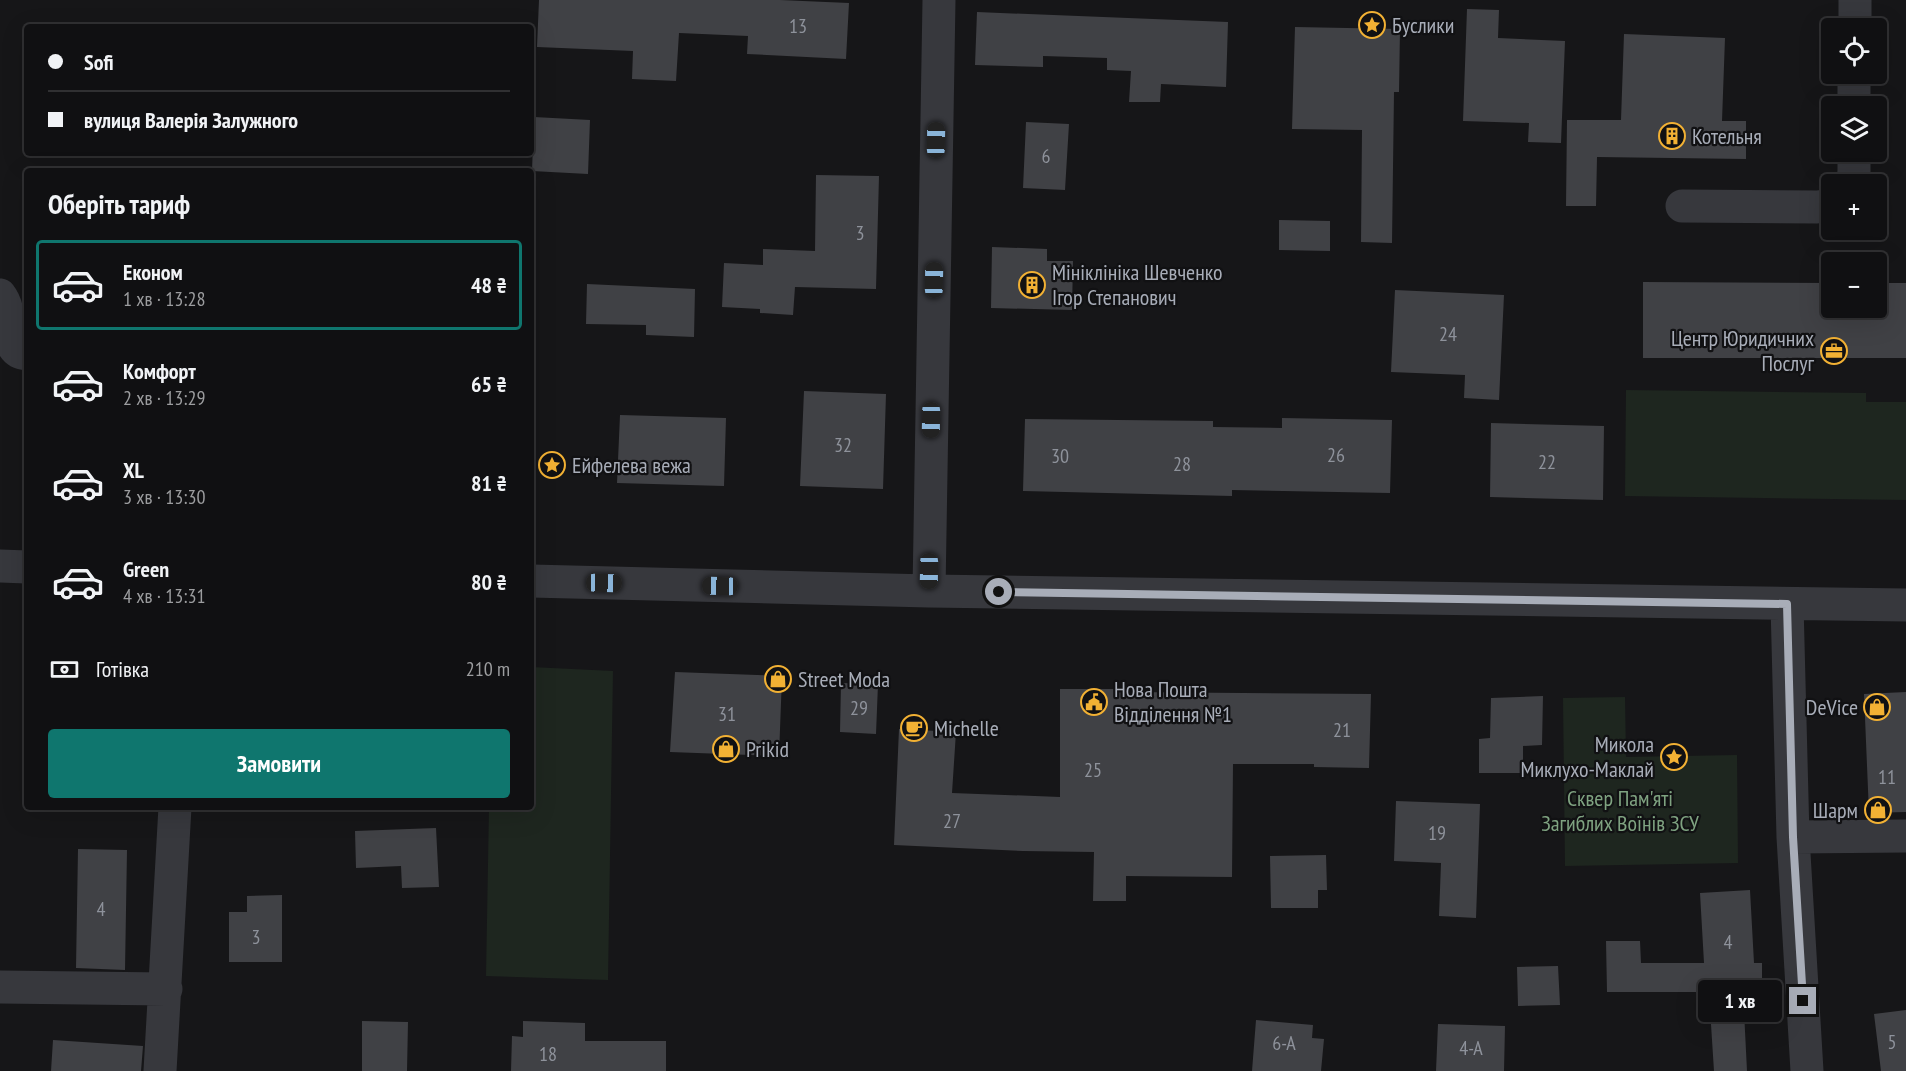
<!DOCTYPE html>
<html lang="uk">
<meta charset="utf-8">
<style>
:root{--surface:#101012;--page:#1e1e20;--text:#f1f3f6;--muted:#9c9d9f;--line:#303032;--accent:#0f766e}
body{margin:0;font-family:"PT Sans Narrow",sans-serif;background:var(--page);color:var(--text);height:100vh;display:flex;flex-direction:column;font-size:22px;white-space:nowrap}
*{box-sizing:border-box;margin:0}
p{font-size:20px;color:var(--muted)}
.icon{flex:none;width:33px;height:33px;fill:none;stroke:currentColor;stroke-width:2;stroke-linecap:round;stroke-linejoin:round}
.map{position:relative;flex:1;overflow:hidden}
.side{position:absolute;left:24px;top:168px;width:510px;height:642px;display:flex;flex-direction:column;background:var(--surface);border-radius:6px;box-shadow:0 6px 24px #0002,0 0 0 2px var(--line)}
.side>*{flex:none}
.banner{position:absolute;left:24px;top:24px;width:510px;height:132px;border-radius:6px;box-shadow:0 6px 24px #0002,0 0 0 2px var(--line);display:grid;align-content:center;height:132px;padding:0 24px;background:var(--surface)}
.tools{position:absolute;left:1821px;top:18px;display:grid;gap:12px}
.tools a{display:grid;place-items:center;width:66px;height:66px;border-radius:6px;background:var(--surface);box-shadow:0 6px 24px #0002,0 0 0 2px var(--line);font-size:30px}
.end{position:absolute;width:27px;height:27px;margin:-14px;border:8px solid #a8adb8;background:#111;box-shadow:0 0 0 3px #111}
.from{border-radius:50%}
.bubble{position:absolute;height:42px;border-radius:6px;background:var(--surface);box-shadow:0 6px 24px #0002,0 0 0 2px var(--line);font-size:20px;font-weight:700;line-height:42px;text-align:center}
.car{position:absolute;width:18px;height:36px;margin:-18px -9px;border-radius:8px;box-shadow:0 0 4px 2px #0007;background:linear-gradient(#222 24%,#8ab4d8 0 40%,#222 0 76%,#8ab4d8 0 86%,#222 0)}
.banner b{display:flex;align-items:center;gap:21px;height:57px;font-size:22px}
.banner b+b{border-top:2px solid var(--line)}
.banner i{width:15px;height:15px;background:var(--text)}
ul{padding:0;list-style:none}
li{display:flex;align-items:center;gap:18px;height:90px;margin:0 12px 9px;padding:0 12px;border:3px solid transparent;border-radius:6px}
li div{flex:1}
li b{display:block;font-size:22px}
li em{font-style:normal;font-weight:700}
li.selected{border-color:var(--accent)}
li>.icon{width:54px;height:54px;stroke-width:1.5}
h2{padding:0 24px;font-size:27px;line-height:72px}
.pay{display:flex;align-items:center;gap:15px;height:66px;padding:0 24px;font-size:22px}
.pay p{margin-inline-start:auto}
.button{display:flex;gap:12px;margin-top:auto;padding:12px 24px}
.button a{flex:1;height:69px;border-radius:6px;background:var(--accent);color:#fff;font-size:24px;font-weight:700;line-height:69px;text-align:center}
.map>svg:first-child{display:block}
</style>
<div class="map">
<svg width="1906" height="1071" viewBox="0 0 1906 1071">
<rect width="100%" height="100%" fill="#161618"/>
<path fill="#1e261f" d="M 1626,390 L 1866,393 L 1866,402 L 1906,402 L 1906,500 L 1625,496 Z
M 531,667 L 613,671 L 608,980 L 486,976 L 489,807 L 531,807 Z
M 1625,697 L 1626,757 L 1737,755 L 1738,863 L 1565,866 L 1563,698 Z"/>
<path fill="#404145" d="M 539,0 L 780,0 L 849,3 L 846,59 L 747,54 L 748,36 L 679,33 L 676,81 L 632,79 L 633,51 L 537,47 Z
M 1467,9 L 1499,10 L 1498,38 L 1565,41 L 1561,143 L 1528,142 L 1529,123 L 1463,121 Z
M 977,12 L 1228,22 L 1226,87 L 1161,84 L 1160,102 L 1129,102 L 1131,71 L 1107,70 L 1107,58 L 1043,56 L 1043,67 L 975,65 Z
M 1295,27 L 1400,29 L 1399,92 L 1394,92 L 1392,243 L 1361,242 L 1362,130 L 1292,129 Z
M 1624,34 L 1725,38 L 1722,121 L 1746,121 L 1746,159 L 1597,157 L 1596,206 L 1566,206 L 1567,120 L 1621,120 Z
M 534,117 L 590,120 L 588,174 L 532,171 Z
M 1026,122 L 1069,124 L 1065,190 L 1023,188 Z
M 816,175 L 879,176 L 876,289 L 795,287 L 793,315 L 760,313 L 760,309 L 722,307 L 724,263 L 763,265 L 763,249 L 815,251 Z
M 1279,220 L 1330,221 L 1330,251 L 1279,250 Z
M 992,247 L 1047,249 L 1047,261 L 1073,261 L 1072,310 L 991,308 Z
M 1643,282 L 1832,283 L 1832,308 L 1876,308 L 1876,283 L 1906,283 L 1906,358 L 1643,358 Z
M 587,284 L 695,289 L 694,337 L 646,335 L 646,325 L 586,324 Z
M 1395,290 L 1504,295 L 1499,400 L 1464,398 L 1465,375 L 1391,372 Z
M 804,391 L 886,394 L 883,489 L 800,486 Z
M 620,415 L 726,418 L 724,486 L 617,483 Z
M 1282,418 L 1392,420 L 1390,493 L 1232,490 L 1232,496 L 1023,491 L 1025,419 L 1213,421 L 1213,427 L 1282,428 Z
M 1491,423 L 1604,426 L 1603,500 L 1490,497 Z
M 675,672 L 782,676 L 779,756 L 670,752 Z
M 841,683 L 878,684 L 876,734 L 840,732 Z
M 1060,689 L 1126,689 L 1126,692 L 1371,694 L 1369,768 L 1314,767 L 1314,764 L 1233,764 L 1232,877 L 1126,876 L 1126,901 L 1093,901 L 1094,852 L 1023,851 L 894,845 L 899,729 L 956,732 L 952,793 L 1060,797 Z
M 1906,692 L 1906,812 L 1869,813 L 1864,694 Z
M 1543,696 L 1542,745 L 1523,746 L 1523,773 L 1479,773 L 1479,739 L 1490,738 L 1491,698 Z
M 1396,801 L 1480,804 L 1476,918 L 1439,916 L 1441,863 L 1394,861 Z
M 436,828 L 439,887 L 402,888 L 401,866 L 356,868 L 355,831 Z
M 78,849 L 127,850 L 125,970 L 76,968 Z
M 1326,855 L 1327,890 L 1318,890 L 1318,908 L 1271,908 L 1270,856 Z
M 1750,890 L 1754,963 L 1762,963 L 1762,991 L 1743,991 L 1747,1071 L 1714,1071 L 1709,993 L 1706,993 L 1706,992 L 1607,992 L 1606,941 L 1640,941 L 1641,963 L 1704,963 L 1700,893 Z
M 282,895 L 282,962 L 229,962 L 229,912 L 247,912 L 247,896 Z
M 1558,966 L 1560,1005 L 1518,1006 L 1517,967 Z
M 1906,1010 L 1906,1071 L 1881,1071 L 1874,1014 Z
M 1256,1020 L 1313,1025 L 1312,1038 L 1324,1039 L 1321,1071 L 1252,1071 Z
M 362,1021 L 408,1022 L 407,1071 L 362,1071 Z
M 523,1021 L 585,1023 L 585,1041 L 666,1041 L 666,1071 L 511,1071 L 512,1036 L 523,1037 Z
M 1438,1024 L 1505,1026 L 1504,1071 L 1436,1071 Z
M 53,1040 L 143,1046 L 141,1071 L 51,1071 Z"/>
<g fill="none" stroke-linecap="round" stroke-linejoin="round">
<path stroke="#37383d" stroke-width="33" d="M 1855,28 L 1855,0
M 1854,106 L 1854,74
M 1851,184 L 1854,173 L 1854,152
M 1682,206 L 1817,207 L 1832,205
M 0,295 C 16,315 0,352 27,354
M 0,566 L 27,567
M 531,581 L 929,591 L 1906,605
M 929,591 L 939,0
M 1787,604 L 1793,837 L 1807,1071
M 1793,837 L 1906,836
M 0,987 L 166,989
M 160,1071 L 175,807"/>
</g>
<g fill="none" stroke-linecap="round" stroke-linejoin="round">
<path stroke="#a8adb8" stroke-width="8" d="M 999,592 L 1787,604 L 1793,837 L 1803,1001"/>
</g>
<defs>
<symbol id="sight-ring" viewBox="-11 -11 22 22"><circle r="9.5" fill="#111113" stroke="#f2b134" stroke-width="1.5"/><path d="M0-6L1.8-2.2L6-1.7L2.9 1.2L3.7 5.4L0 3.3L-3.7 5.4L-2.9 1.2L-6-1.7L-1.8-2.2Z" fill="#f2b134"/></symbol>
<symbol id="building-ring" viewBox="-11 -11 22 22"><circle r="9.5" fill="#111113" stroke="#f2b134" stroke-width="1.5"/><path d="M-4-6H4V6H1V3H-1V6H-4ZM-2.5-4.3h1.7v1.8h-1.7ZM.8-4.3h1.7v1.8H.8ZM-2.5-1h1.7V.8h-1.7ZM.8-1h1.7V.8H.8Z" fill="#f2b134"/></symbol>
<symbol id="office-ring" viewBox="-11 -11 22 22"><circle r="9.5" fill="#111113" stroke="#f2b134" stroke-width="1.5"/><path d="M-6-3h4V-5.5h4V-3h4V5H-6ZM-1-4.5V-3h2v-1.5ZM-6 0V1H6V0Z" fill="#f2b134"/></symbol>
<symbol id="shop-ring" viewBox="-11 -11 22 22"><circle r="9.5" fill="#111113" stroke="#f2b134" stroke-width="1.5"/><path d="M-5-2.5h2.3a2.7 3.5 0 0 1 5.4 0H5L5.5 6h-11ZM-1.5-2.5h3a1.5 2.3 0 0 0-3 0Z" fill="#f2b134"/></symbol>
<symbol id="civic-ring" viewBox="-11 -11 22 22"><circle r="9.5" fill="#111113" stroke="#f2b134" stroke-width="1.5"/><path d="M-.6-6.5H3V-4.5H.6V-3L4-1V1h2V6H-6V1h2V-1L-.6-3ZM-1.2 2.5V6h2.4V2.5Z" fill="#f2b134"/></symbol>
<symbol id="cafe-ring" viewBox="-11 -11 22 22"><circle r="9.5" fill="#111113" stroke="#f2b134" stroke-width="1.5"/><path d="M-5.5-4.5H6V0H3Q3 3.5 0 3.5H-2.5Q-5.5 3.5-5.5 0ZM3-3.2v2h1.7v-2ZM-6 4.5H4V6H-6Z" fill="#f2b134"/></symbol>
</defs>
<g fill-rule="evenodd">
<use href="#sight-ring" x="1357" y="10" width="30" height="30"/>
<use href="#building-ring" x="1657" y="121" width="30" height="30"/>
<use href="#building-ring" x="1017" y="270" width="30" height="30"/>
<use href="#office-ring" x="1819" y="336" width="30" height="30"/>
<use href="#sight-ring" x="537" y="450" width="30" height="30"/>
<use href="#shop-ring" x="763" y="664" width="30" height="30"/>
<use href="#civic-ring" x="1079" y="687" width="30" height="30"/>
<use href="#shop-ring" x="1862" y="692" width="30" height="30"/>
<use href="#cafe-ring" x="899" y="713" width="30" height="30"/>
<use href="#shop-ring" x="711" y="734" width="30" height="30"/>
<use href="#sight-ring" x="1659" y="742" width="30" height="30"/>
<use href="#shop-ring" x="1863" y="795" width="30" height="30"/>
</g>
<g text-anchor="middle" stroke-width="4.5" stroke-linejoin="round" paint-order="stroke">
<g font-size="20" fill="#8e929b">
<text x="798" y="33">13</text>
<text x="1046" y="163">6</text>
<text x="860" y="240">3</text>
<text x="1448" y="341">24</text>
<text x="843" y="452">32</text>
<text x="1336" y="462">26</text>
<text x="1060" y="463">30</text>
<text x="1547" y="469">22</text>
<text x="1182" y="471">28</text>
<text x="859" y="715">29</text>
<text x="727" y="721">31</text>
<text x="1342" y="737">21</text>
<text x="1093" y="777">25</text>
<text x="1887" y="784">11</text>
<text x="952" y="828">27</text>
<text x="1437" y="840">19</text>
<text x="101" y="916">4</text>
<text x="256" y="944">3</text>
<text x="1728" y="949">4</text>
<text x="1892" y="1049">5</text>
<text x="1284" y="1050">6-А</text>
<text x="1471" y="1055">4-А</text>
<text x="548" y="1061">18</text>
</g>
<g font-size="22" fill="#a8adb8" stroke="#111113" text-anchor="start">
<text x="1392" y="33">Буслики</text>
<text x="1692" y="144">Котельня</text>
<text x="1052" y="280">Мініклініка Шевченко<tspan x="1052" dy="25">Ігор Степанович</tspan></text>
<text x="1814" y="346" text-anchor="end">Центр Юридичних<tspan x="1814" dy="25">Послуг</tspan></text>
<text x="572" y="473">Ейфелева вежа</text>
<text x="798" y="687">Street Moda</text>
<text x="1114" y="697">Нова Пошта<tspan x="1114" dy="25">Відділення №1</tspan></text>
<text x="1858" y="715" text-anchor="end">DeVice</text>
<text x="934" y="736">Michelle</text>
<text x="1654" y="752" text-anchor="end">Микола<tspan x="1654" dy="25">Миклухо-Маклай</tspan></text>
<text x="746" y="757">Prikid</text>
<text x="1858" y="818" text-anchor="end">Шарм</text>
</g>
<g font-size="22" fill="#7fa381" stroke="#111113">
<text x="1620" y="806">Сквер Пам'яті<tspan x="1620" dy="25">Загиблих Воїнів ЗСУ</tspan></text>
</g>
</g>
</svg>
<div class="tools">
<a><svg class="icon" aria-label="locate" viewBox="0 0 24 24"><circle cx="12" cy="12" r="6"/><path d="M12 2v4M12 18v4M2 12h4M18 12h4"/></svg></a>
<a><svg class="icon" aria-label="layers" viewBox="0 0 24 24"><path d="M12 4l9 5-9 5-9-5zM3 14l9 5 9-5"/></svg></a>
<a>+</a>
<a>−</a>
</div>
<i class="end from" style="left:999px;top:592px"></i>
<i class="end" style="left:1803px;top:1001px"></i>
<div class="bubble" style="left:1698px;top:980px;width:84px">1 хв</div>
<i class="car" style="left:936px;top:140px;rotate:1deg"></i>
<i class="car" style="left:934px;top:280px;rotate:1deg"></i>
<i class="car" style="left:931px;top:420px;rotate:181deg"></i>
<i class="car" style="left:929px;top:571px;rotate:181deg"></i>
<i class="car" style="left:604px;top:583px;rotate:91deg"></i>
<i class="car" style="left:720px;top:586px;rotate:271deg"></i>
<div class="banner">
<b><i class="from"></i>Sofi</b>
<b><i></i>вулиця Валерія Залужного</b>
</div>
<section class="side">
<h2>Оберіть тариф</h2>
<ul>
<li class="selected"><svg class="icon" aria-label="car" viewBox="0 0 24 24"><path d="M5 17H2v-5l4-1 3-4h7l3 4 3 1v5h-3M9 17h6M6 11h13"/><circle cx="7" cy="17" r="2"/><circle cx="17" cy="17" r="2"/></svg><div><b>Економ</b><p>1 хв · 13:28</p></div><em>48 ₴</em></li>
<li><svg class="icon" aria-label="car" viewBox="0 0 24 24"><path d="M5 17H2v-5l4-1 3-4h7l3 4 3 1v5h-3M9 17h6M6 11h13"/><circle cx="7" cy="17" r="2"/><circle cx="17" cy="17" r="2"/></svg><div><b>Комфорт</b><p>2 хв · 13:29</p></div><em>65 ₴</em></li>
<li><svg class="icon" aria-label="car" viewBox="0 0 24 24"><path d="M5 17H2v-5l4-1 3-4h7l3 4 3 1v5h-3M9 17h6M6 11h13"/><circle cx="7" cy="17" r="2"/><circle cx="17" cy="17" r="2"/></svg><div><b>XL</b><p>3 хв · 13:30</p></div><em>81 ₴</em></li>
<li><svg class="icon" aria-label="car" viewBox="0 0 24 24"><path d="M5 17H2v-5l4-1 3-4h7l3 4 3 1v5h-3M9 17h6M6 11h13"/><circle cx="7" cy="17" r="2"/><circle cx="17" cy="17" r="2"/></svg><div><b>Green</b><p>4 хв · 13:31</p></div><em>80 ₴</em></li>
</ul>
<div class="pay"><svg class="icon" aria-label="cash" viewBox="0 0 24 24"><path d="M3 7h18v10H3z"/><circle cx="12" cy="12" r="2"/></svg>Готівка<p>210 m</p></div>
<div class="button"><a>Замовити</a></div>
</section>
</div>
